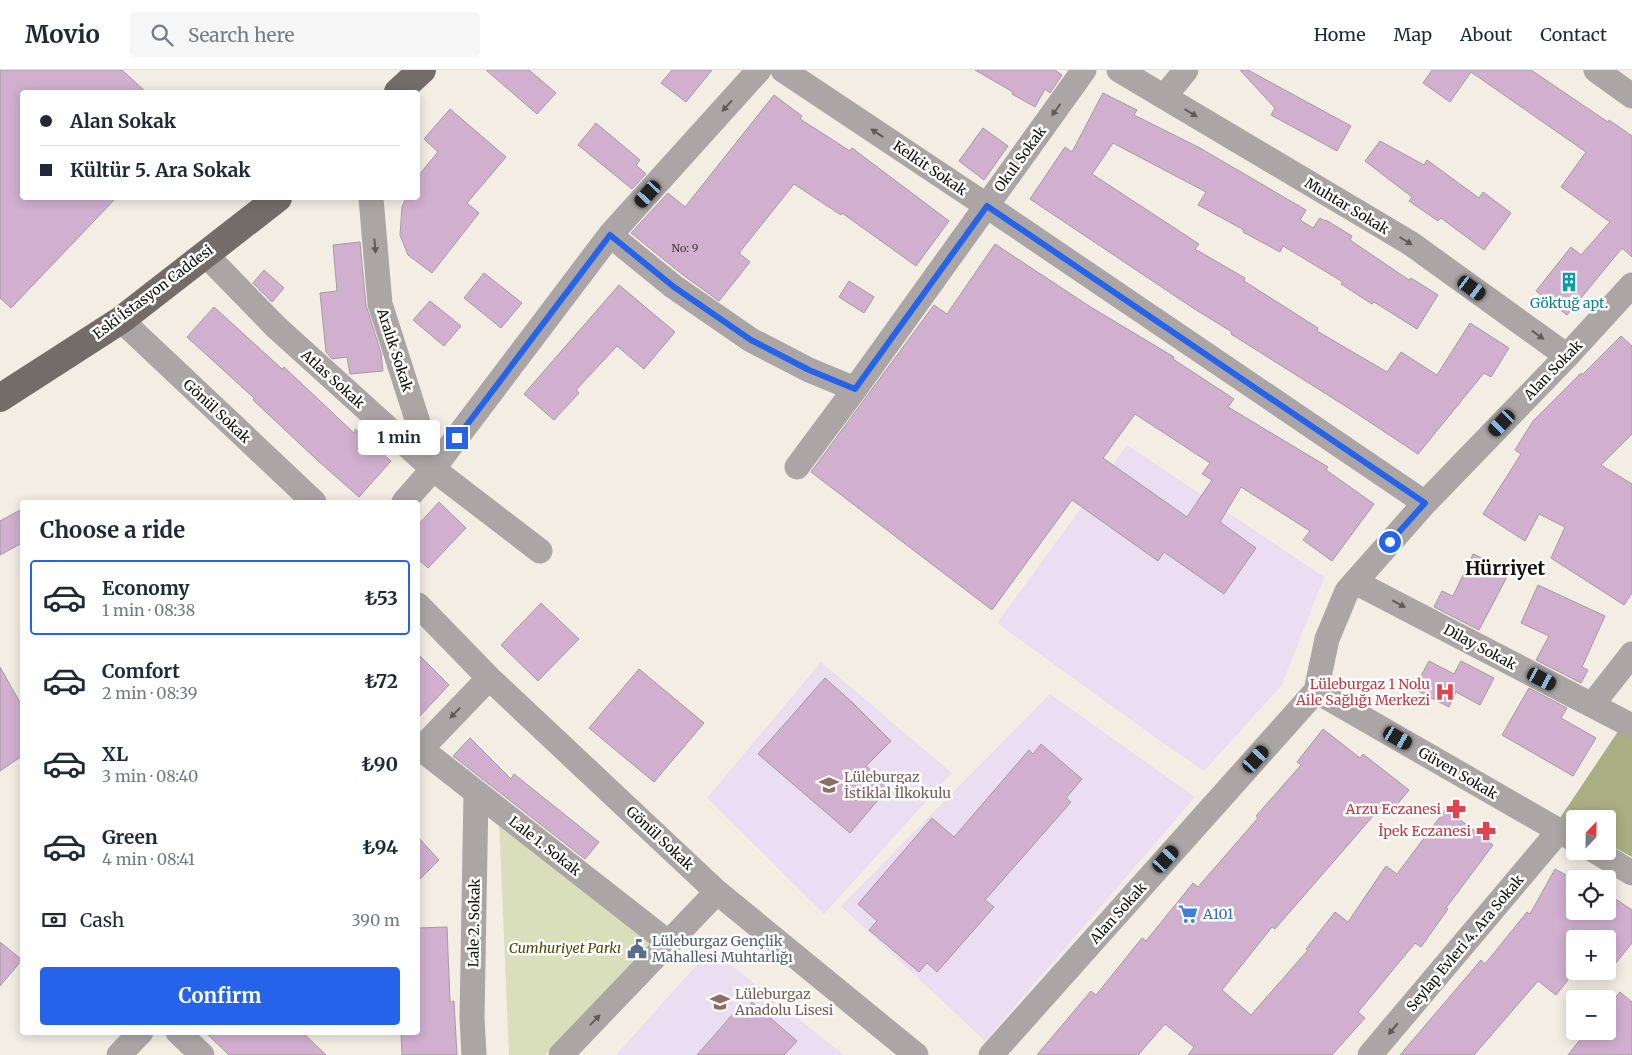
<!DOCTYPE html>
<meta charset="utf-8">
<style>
:root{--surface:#fff;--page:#f6f6f7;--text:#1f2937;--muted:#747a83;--line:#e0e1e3;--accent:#2563eb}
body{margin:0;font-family:Merriweather,serif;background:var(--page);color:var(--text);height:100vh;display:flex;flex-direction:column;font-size:19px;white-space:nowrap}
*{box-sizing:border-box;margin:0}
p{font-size:16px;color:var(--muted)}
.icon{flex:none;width:28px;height:28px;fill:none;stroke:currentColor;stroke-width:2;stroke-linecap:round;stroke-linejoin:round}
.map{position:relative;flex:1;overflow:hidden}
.details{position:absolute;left:20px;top:430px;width:400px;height:535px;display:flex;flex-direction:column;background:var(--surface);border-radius:5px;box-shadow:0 2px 12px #0003}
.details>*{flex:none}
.top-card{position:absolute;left:20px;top:20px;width:400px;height:110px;border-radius:5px;box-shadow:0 2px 12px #0003;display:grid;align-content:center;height:110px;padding:0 20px;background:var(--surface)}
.needle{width:32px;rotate:22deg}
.controls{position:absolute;left:1566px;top:740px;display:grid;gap:10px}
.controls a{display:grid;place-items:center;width:50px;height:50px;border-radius:5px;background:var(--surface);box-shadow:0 2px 12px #0003;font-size:25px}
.end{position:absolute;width:22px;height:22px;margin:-11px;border:6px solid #2563eb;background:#fff;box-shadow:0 0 0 2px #fff}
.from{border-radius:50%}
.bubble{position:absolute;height:35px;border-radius:5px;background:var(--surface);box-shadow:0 2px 12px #0003;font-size:16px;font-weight:700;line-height:35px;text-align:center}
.car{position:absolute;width:15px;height:30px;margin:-15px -8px;border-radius:6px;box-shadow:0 0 4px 1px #0007;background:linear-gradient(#222 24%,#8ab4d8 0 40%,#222 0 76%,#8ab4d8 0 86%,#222 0)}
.top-card b{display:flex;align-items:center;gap:18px;height:48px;font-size:19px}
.top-card b+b{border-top:1px solid var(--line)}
.top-card i{width:12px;height:12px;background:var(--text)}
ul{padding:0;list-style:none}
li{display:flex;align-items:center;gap:15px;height:75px;margin:0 10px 8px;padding:0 10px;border:2px solid transparent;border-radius:5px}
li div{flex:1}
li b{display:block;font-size:19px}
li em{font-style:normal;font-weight:700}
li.selected{border-color:var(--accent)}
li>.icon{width:45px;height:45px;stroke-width:1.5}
h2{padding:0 20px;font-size:22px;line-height:60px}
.pay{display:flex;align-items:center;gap:12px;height:55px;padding:0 20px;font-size:19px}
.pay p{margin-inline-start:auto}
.cta{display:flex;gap:10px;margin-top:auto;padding:10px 20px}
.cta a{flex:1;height:58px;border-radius:5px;background:var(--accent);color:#fff;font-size:20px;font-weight:700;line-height:58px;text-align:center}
header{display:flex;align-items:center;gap:30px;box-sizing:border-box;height:70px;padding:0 25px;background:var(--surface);border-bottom:1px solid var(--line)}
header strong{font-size:24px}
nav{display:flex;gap:28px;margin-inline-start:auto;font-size:18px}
.search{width:350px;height:45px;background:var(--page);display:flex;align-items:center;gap:12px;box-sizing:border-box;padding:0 18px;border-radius:5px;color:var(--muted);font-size:19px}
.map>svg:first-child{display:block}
</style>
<header>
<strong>Movio</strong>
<div class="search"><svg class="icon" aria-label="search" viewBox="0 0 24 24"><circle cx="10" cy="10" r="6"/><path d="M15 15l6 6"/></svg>Search here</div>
<nav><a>Home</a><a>Map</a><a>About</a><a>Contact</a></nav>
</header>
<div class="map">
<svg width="1632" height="985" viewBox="0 0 1632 985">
<rect width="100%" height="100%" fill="#f3ede4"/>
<path fill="#ebdef2" d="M 1127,375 L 1324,507 L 1282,615 L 1204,701 L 1156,668 L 997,553 Z
M 821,592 L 952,703 L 824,844 L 707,728 Z
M 1050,624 L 1195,727 L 985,971 L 841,836 Z
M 711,879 L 844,985 L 616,985 Z"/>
<path fill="#dadfbb" d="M 499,750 L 659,872 L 545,985 L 509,985 Z"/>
<path fill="#a9ae83" d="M 1619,660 L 1632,667 L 1632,787 L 1608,774 L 1608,749 L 1575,749 L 1575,756 L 1560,748 Z"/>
<path fill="#d1afcf" stroke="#a39ba2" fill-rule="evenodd" d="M 0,0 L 122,0 L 146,22 L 22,22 L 22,128 L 116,128 L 11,238 L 0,228 Z
M 486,0 L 529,0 L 556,23 L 537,44 Z
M 672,0 L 712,0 L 686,32 L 661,13 Z
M 975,0 L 1055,0 L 1062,5 L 1050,23 L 1045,19 L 1035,37 L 1012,24 L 1013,22 Z
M 1240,0 L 1248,0 L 1351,56 L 1337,81 L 1271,45 L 1275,38 Z
M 1432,0 L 1531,0 L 1608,52 L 1609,50 L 1632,66 L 1632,187 L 1622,178 L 1567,245 L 1536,221 L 1571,177 L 1581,185 L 1610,152 L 1561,117 L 1586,82 L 1471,2 L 1450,32 L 1423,13 Z
M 1103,23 L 1137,40 L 1134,45 L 1200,78 L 1306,140 L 1300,150 L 1313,158 L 1320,148 L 1325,151 L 1326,150 L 1352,166 L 1350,170 L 1409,210 L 1411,208 L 1438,225 L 1417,259 L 1374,232 L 1372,234 L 1341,214 L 1343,212 L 1283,176 L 1280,182 L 1243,162 L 1244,160 L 1198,135 L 1206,122 L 1113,73 L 1092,104 L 1199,174 L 1195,179 L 1245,208 L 1244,211 L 1318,258 L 1317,261 L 1387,302 L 1401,282 L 1437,305 L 1470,253 L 1509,278 L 1491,307 L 1484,303 L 1418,384 L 1350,339 L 1231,264 L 1232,262 L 1193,238 L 1030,129 L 1065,77 L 1072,82 Z
M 774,25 L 802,46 L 800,49 L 850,81 L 852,78 L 949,151 L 916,196 L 842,143 L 841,145 L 794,114 L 739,183 L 750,192 L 719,231 L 683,205 L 631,163 L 668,123 L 685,137 Z
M 450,39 L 506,87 L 467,133 L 479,143 L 432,203 L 408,185 L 400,165 L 402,137 L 406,128 L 418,128 L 418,106 L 438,82 L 424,69 Z
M 596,53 L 640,90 L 636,95 L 646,104 L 632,119 L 578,75 Z
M 983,58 L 1008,76 L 984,110 L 959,91 Z
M 1380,71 L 1424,95 L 1427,90 L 1479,128 L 1483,122 L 1511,143 L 1484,180 L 1441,148 L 1438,151 L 1409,131 L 1412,127 L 1365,91 Z
M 360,172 L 366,235 L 381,283 L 383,301 L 350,304 L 347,287 L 332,289 L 326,282 L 320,223 L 337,221 L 333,175 Z
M 995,174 L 1089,236 L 1174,287 L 1173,289 L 1234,329 L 1228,337 L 1328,397 L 1326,400 L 1374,434 L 1332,491 L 1303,470 L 1310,461 L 1241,417 L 1220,452 L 1256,478 L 1224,524 L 1164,482 L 1158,491 L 1072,430 L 992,540 L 811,402 L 934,235 L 947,244 ZM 1135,344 L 1210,393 L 1202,404 L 1212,410 L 1187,447 L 1103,388 Z
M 264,200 L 284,218 L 272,232 L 253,213 Z
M 484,203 L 522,233 L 501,258 L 464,228 Z
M 849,211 L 874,227 L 864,243 L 839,227 Z
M 619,215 L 675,262 L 644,299 L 617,276 L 576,320 L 579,323 L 554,350 L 524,324 Z
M 430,231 L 461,256 L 444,276 L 413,250 Z
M 214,237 L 282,299 L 284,297 L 355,364 L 355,359 L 391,391 L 359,427 L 316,389 L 253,330 L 254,328 L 187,267 Z
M 1621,266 L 1632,276 L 1632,364 L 1601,395 L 1632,414 L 1632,523 L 1624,535 L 1551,488 L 1565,457 L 1539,444 L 1525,471 L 1483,444 L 1521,384 L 1515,380 L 1533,351 L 1581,303 L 1582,305 Z
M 439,432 L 466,458 L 428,498 L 418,489 L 418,455 Z
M 22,439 L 22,473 L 0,485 L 0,451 Z
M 1473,484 L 1510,501 L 1479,560 L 1434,537 L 1442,521 L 1453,526 Z
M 1538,515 L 1605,546 L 1582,597 L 1588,600 L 1581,613 L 1536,590 L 1549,566 L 1521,553 Z
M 541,533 L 579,569 L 538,611 L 501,575 Z
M 418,584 L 449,615 L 418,648 Z
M 1429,591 L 1454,604 L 1461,591 L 1494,608 L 1480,635 L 1456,622 L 1449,637 L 1414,619 Z
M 0,597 L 22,636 L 22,686 L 0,701 Z
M 639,599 L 704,653 L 654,712 L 589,658 Z
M 825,608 L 853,633 L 891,671 L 866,696 L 890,716 L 850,763 L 758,684 Z
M 1529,618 L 1567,638 L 1561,648 L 1596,668 L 1573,706 L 1502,665 Z
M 1323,659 L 1360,688 L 1363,684 L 1409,720 L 1394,738 L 1386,731 L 1275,859 L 1272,857 L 1222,920 L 1251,945 L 1308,880 L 1306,879 L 1335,842 L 1348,852 L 1386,796 L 1397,804 L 1446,739 L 1493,775 L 1446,838 L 1448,839 L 1421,877 L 1415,873 L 1358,942 L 1365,948 L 1332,985 L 1188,985 L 1194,977 L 1165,954 L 1138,985 L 1037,985 L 1091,921 L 1096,925 L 1142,868 L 1146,871 L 1193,813 L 1198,817 L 1258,748 L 1256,746 L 1301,695 L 1297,692 Z
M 470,668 L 511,709 L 514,704 L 599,772 L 585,789 L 453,686 Z
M 1041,674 L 1082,709 L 1066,728 L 1071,732 L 985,830 L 994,837 L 937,902 L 927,893 L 919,902 L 869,860 L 877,851 L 858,834 L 932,748 L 954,767 L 1029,680 L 1033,684 Z
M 418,767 L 439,790 L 418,811 Z
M 1555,799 L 1575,810 L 1575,841 L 1608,841 L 1608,824 L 1632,840 L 1632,873 L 1615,894 L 1608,888 L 1608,869 L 1575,869 L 1575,901 L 1556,925 L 1538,911 L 1474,985 L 1400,985 L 1481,890 L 1485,894 L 1527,842 L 1530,844 Z
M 447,857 L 450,932 L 454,931 L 457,985 L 402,985 L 401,962 L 418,962 L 418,858 Z
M 0,872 L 22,890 L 0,916 Z
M 1620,922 L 1632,932 L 1632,985 L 1568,985 L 1587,961 L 1608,961 L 1608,937 Z
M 752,932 L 797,971 L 784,985 L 697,985 L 739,937 L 744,942 Z
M 205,962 L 302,962 L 326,985 L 229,985 Z"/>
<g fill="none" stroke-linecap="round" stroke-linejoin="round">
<path stroke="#aba6a5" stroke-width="25" d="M 783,0 L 987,136 L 1425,433
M 1119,0 L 1410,173 L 1567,286
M 1596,0 L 1632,26
M 1164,27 L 1186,0
M 371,128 L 380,234 L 433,399
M 610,165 L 674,217 L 751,270 L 809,300 L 855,319
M 205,184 L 276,257 L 433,399 L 540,481
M 121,250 L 314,432
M 797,397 L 855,319 L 1084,0
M 404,432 L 433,399 L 610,165 L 759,0
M 1355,512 L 1632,656
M 418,535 L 489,608 L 717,822 L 916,985
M 1316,621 L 1575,770
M 1592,635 L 1632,584
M 421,679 L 669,873
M 418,682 L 489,608
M 1595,781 L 1632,803
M 178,962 L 202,985
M 119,985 L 141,962
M 474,985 L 472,948 L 476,722
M 561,985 L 717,822
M 991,985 L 1316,621 L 1327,569 L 1347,521 L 1425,433 L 1567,286 L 1632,215
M 1370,985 L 1559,761"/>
<path stroke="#746c69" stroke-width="28" d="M 398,22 L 422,0
M 0,328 L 121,250 L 278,128"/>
</g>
<defs><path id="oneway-solid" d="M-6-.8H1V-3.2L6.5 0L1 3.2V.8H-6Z" transform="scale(1.25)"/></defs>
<g fill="#5e5b59">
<use href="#oneway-solid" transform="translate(727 36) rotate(132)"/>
<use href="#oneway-solid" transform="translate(1056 40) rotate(126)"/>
<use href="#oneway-solid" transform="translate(1191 43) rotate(31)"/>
<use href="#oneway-solid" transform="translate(877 63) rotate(-146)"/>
<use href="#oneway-solid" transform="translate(1406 171) rotate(32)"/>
<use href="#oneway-solid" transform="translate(375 176) rotate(85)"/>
<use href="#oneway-solid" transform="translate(1538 265) rotate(36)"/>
<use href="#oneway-solid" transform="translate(1399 534) rotate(28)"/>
<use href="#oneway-solid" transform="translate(455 643) rotate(134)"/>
<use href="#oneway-solid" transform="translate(595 950) rotate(-46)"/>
<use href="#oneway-solid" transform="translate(1393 959) rotate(130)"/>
</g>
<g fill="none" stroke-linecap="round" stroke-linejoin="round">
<path stroke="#2563eb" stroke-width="6" d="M 457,368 L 610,165 L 674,217 L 751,270 L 809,300 L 855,319 L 987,136 L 1425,433 L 1390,472"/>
</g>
<defs>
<symbol id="building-bare" viewBox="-9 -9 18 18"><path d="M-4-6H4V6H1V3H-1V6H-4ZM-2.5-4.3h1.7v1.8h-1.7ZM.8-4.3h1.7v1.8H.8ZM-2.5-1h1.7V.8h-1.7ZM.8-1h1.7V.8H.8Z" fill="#0f9aa8" stroke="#fff" stroke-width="2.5" paint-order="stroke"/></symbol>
<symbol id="hospital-bare" viewBox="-9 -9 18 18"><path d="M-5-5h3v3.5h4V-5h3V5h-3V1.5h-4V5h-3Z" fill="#e0444e" stroke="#fff" stroke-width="2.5" paint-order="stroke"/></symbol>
<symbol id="school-bare" viewBox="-9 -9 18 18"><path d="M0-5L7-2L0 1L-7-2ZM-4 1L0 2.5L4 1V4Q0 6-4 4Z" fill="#8d6e63" stroke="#fff" stroke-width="2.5" paint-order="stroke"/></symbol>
<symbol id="pharmacy-bare" viewBox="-9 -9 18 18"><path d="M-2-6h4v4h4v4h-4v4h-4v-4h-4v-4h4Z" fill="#e0444e" stroke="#fff" stroke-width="2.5" paint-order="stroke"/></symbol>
<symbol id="supermarket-bare" viewBox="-9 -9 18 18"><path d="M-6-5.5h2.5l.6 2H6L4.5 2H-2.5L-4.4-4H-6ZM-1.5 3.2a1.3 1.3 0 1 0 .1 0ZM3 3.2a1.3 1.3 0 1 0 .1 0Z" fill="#3f7fe0" stroke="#fff" stroke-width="2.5" paint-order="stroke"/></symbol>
<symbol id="civic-bare" viewBox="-9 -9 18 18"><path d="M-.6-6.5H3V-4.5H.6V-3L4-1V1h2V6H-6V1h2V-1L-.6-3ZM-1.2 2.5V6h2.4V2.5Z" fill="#5c6f8a" stroke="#fff" stroke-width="2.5" paint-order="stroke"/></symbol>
</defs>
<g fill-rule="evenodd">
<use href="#building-bare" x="1555" y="198" width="28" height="28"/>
<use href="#hospital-bare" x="1431" y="608" width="28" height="28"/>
<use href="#school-bare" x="815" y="701" width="28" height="28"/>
<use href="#pharmacy-bare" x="1442" y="725" width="28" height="28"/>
<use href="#pharmacy-bare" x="1472" y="747" width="28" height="28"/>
<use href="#supermarket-bare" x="1174" y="830" width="28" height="28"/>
<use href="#civic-bare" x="623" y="865" width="28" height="28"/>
<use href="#school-bare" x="706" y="918" width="28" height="28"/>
</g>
<g text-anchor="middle" stroke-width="5" stroke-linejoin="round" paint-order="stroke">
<g font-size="11" fill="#42383e">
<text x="685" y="182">No: 9</text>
</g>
<g font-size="14" fill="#12100d" stroke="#fff">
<text transform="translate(1020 89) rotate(-54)" y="5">Okul Sokak</text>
<text transform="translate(930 98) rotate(34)" y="5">Kelkit Sokak</text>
<text transform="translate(1347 136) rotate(31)" y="5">Muhtar Sokak</text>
<text transform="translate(153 222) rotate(-37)" y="5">Eski İstasyon Caddesi</text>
<text transform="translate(395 280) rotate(72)" y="5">Aralık Sokak</text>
<text transform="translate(1553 300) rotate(-46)" y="5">Alan Sokak</text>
<text transform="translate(333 309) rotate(42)" y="5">Atlas Sokak</text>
<text transform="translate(217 341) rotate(43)" y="5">Gönül Sokak</text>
<text transform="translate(1480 577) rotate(28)" y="5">Dilay Sokak</text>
<text transform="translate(1458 703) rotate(30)" y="5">Güven Sokak</text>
<text transform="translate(660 768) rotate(43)" y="5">Gönül Sokak</text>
<text transform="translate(545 776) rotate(38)" y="5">Lale 1. Sokak</text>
<text transform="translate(1118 843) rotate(-48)" y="5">Alan Sokak</text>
<text transform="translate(474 853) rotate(-89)" y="5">Lale 2. Sokak</text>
<text transform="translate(1465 873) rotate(-50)" y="5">Seylap Evleri 4. Ara Sokak</text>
</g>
<g font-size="14" fill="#0d838f" stroke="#fff">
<text x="1569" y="238">Göktuğ apt.</text>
</g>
<g font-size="14" fill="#be3a42" stroke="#fff" text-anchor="end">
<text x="1430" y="619">Lüleburgaz 1 Nolu<tspan x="1430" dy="16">Aile Sağlığı Merkezi</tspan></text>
<text x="1441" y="744">Arzu Eczanesi</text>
<text x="1471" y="766">İpek Eczanesi</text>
</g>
<g font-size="14" fill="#785e54" stroke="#fff" text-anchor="start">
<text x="844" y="712">Lüleburgaz<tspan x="844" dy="16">İstiklal İlkokulu</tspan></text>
<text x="735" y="929">Lüleburgaz<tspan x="735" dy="16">Anadolu Lisesi</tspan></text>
</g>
<g font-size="14" fill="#366cbe" stroke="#fff" text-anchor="start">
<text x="1203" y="849">A101</text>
</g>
<g font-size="14" fill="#4e5e75" stroke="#fff" text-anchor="start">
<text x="652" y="876">Lüleburgaz Gençlik<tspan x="652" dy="16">Mahallesi Muhtarlığı</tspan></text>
</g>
<g font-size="14" font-style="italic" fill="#464a00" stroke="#fff">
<text x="565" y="883">Cumhuriyet Parkı</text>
</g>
<g font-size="19" font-weight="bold" fill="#12100d" stroke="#fff">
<text x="1505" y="505">Hürriyet</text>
</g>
</g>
</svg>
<div class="controls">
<a><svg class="needle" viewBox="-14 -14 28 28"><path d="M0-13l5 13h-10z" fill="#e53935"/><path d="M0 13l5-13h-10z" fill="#747a83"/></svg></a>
<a><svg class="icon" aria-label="locate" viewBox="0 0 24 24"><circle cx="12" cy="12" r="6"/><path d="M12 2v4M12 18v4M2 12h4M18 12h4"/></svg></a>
<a>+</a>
<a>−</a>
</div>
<i class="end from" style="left:1390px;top:472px"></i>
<i class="end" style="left:457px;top:368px"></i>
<div class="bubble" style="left:358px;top:350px;width:82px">1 min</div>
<i class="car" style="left:648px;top:124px;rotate:222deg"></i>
<i class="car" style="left:1472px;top:218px;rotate:126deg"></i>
<i class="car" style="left:1502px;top:353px;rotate:224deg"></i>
<i class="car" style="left:1542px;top:609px;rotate:117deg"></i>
<i class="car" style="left:1398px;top:668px;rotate:120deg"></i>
<i class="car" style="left:1256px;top:689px;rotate:42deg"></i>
<i class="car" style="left:1166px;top:789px;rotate:42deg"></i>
<div class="top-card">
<b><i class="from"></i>Alan Sokak</b>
<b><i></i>Kültür 5. Ara Sokak</b>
</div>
<section class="details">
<h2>Choose a ride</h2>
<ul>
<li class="selected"><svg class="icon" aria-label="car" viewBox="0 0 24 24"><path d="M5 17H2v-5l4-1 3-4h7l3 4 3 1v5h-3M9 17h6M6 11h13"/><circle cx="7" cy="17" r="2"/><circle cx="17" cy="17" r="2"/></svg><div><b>Economy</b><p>1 min · 08:38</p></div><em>₺53</em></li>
<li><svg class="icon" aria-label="car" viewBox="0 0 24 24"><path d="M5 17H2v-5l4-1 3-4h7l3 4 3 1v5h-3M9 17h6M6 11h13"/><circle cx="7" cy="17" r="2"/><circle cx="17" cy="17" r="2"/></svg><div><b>Comfort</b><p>2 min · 08:39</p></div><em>₺72</em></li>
<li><svg class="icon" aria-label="car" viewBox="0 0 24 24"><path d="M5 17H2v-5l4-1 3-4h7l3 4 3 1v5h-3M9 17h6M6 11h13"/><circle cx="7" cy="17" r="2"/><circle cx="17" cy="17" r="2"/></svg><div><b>XL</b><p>3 min · 08:40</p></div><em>₺90</em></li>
<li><svg class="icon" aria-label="car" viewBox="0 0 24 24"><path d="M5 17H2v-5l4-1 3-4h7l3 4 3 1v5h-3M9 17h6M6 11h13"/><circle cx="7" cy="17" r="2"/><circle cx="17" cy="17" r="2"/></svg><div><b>Green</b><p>4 min · 08:41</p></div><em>₺94</em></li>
</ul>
<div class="pay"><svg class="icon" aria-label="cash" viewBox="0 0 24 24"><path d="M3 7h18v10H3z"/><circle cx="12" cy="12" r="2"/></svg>Cash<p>390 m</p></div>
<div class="cta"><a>Confirm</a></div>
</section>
</div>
